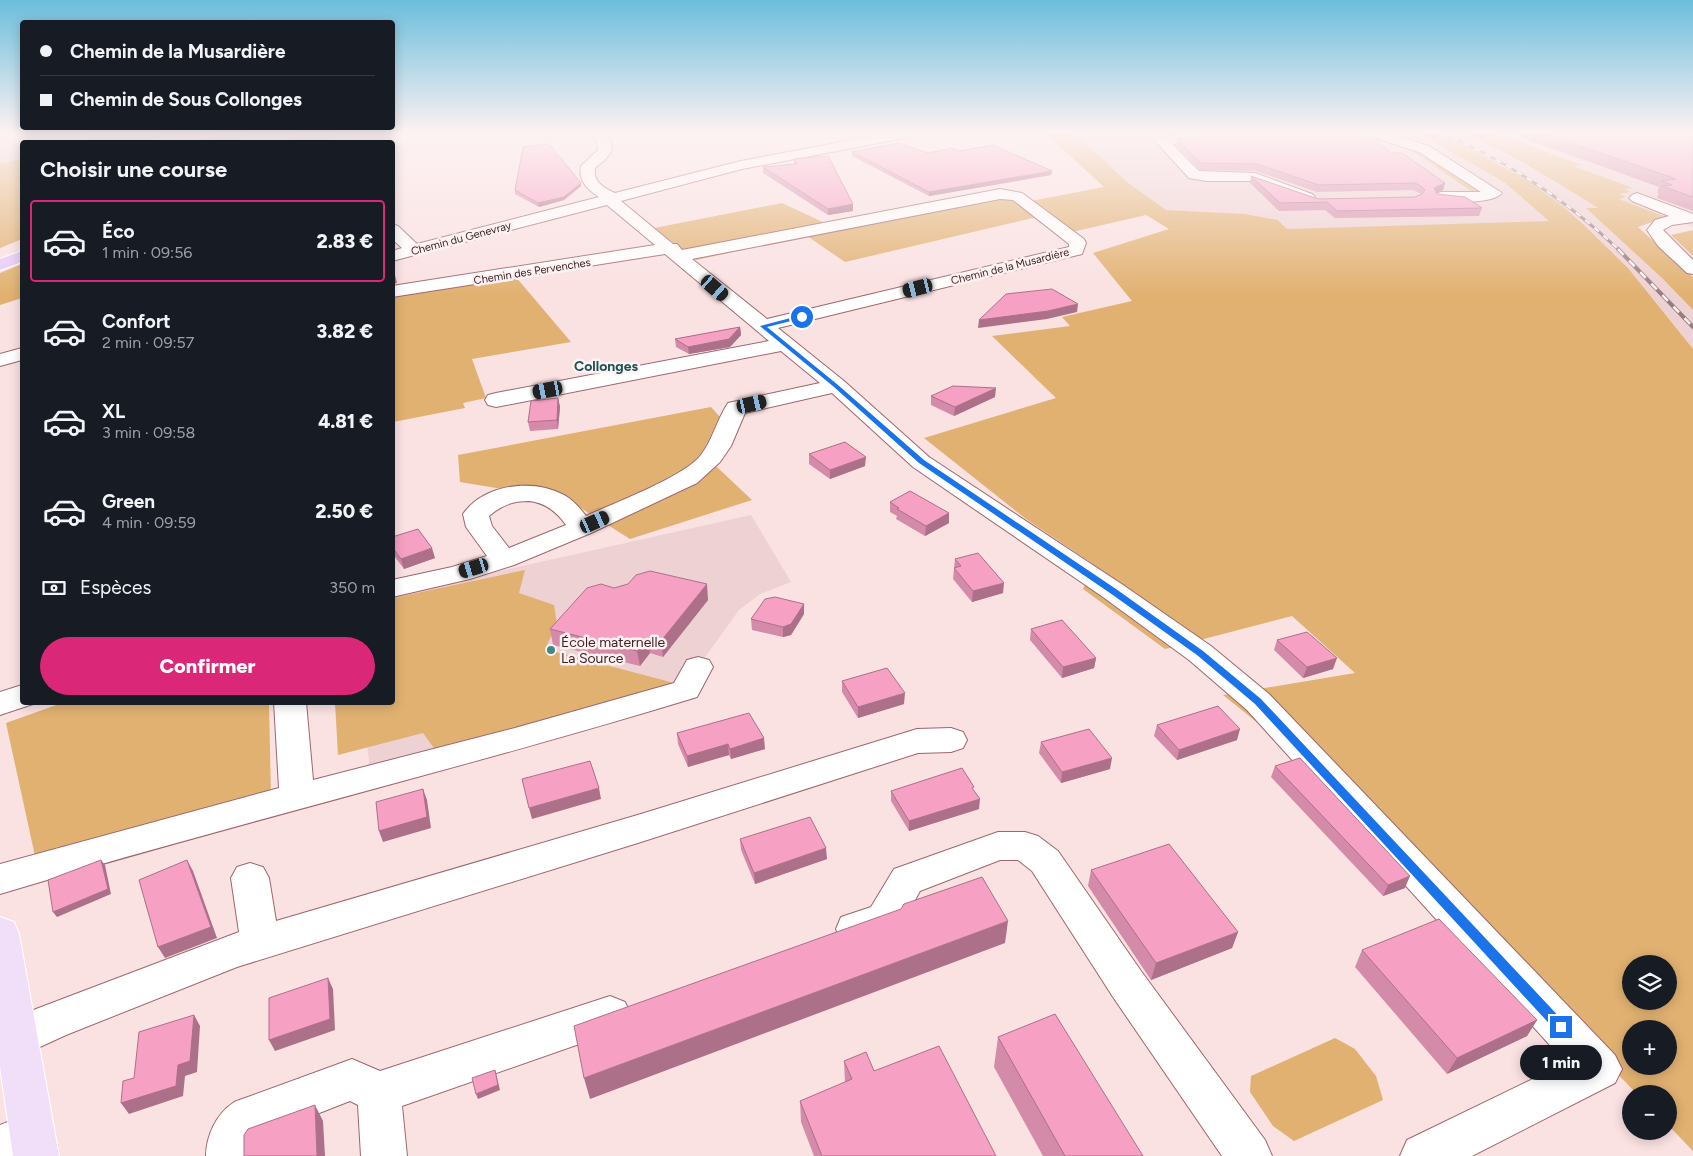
<!DOCTYPE html>
<html lang="fr">
<meta charset="utf-8">
<style>
:root{--surface:#171b24;--page:#20242c;--text:#f1f3f6;--muted:#9ea1a6;--line:#363941;--accent:#db2777}
body{margin:0;font-family:Figtree,sans-serif;background:var(--page);color:var(--text);height:100vh;display:flex;flex-direction:column;font-size:19px;white-space:nowrap}
*{box-sizing:border-box;margin:0}
p{font-size:16px;color:var(--muted)}
.icon{flex:none;width:28px;height:28px;fill:none;stroke:currentColor;stroke-width:2;stroke-linecap:round;stroke-linejoin:round}
.map{position:relative;flex:1;overflow:hidden}
.panel{position:absolute;left:20px;top:140px;width:375px;height:565px;display:flex;flex-direction:column;background:var(--surface);border-radius:5px;box-shadow:0 2px 12px #0003}
.panel>*{flex:none}
.top-card{position:absolute;left:20px;top:20px;width:375px;height:110px;border-radius:5px;box-shadow:0 2px 12px #0003;display:grid;align-content:center;height:110px;padding:0 20px;background:var(--surface)}
.tools{position:absolute;left:1622px;top:955px;display:grid;gap:10px}
.tools a{display:grid;place-items:center;width:55px;height:55px;border-radius:50%;background:var(--surface);box-shadow:0 2px 12px #0003;font-size:25px}
.end{position:absolute;width:22px;height:22px;margin:-11px;border:6px solid #1a73e8;background:#fff;box-shadow:0 0 0 2px #fff}
.from{border-radius:50%}
.bubble{position:absolute;height:35px;border-radius:18px;background:var(--surface);box-shadow:0 2px 12px #0003;font-size:16px;font-weight:800;line-height:35px;text-align:center}
.car{position:absolute;width:15px;height:30px;margin:-15px -8px;border-radius:6px;box-shadow:0 0 4px 1px #0007;background:linear-gradient(#222 24%,#8ab4d8 0 40%,#222 0 76%,#8ab4d8 0 86%,#222 0)}
.top-card b{display:flex;align-items:center;gap:18px;height:48px;font-size:19px}
.top-card b+b{border-top:1px solid var(--line)}
.top-card i{width:12px;height:12px;background:var(--text)}
ul{padding:0;list-style:none}
li{display:flex;align-items:center;gap:15px;height:82px;margin:0 10px 8px;padding:0 10px;border:2px solid transparent;border-radius:5px}
li div{flex:1}
li b{display:block;font-size:19px}
li em{font-style:normal;font-weight:800}
li.current{border-color:var(--accent)}
li>.icon{width:45px;height:45px;stroke-width:1.5}
h2{padding:0 20px;font-size:22px;line-height:60px}
.pay{display:flex;align-items:center;gap:12px;height:55px;padding:0 20px;font-size:19px}
.pay p{margin-inline-start:auto}
.action{display:flex;gap:10px;margin-top:auto;padding:10px 20px}
.action a{flex:1;height:58px;border-radius:30px;background:var(--accent);color:#fff;font-size:20px;font-weight:800;line-height:58px;text-align:center}
.map>svg:first-child{display:block}
</style>
<div class="map">
<svg width="1693" height="1156" viewBox="0 0 1693 1156">
<rect width="100%" height="100%" fill="#fae1e2"/>
<path fill="#eed1d3" d="M 0,133 L 93,133 L 85,142 L 22,142 L 22,159 L 0,163 Z
M 1075,133 L 1418,133 L 1504,182 L 1550,222 L 1287,229 L 1278,220 L 1245,214 L 1166,210 L 1127,182 Z
M 1437,133 L 1461,133 L 1472,137 L 1557,182 L 1599,209 L 1587,208 L 1663,279 L 1693,310 L 1693,349 L 1628,268 L 1583,224 L 1559,203 L 1502,165 L 1466,146 Z
M 1496,133 L 1693,133 L 1693,227 L 1618,199 L 1625,197 L 1617,194 L 1631,188 L 1572,166 L 1581,164 Z
M 751,515 L 791,582 L 760,594 L 739,610 L 698,667 L 686,690 L 371,777 L 362,703 L 392,702 L 393,595 Z"/>
<path fill="#e1b171" fill-rule="evenodd" d="M 93,133 L 169,133 L 153,142 L 85,142 Z
M 232,133 L 254,133 L 235,142 L 185,142 Z
M 300,133 L 343,133 L 326,142 L 282,142 Z
M 1045,133 L 1075,133 L 1127,182 L 1166,210 L 1245,214 L 1278,220 L 1287,229 L 1549,221 L 1504,182 L 1418,133 L 1437,133 L 1466,146 L 1528,181 L 1559,203 L 1583,224 L 1628,268 L 1693,349 L 1693,1151 L 1669,1126 L 1669,1094 L 1637,1094 L 1348,795 L 1223,695 L 1355,673 L 1292,616 L 1165,649 L 1083,589 L 1093,564 L 1026,519 L 924,438 L 1056,398 L 992,336 L 1070,326 L 1062,317 L 1132,301 L 1093,253 L 1169,229 L 1146,215 L 1072,232 L 1033,218 L 845,262 L 807,236 L 696,260 L 654,228 L 782,203 L 838,229 L 1002,196 L 1031,201 L 1104,187 ZM 1631,964 L 1669,964 L 1669,1001 L 1631,1001 ZM 1631,1029 L 1669,1029 L 1669,1066 L 1631,1066 Z
M 1461,133 L 1496,133 L 1582,165 L 1573,166 L 1633,188 L 1625,189 L 1631,192 L 1619,194 L 1626,197 L 1619,199 L 1666,217 L 1638,227 L 1693,277 L 1693,310 L 1663,279 L 1586,208 L 1598,208 C 1554,180 1510,153 1461,133 Z
M 1412,151 L 1417,151 L 1481,192 L 1471,191 Z
M 22,159 L 22,239 L 0,248 L 0,163 Z
M 1693,230 L 1693,256 L 1671,235 Z
M 22,264 L 22,298 L 0,305 L 0,273 Z
M 515,276 L 571,342 L 472,359 L 486,398 L 463,403 L 465,408 L 393,422 L 393,295 Z
M 711,407 L 720,417 L 702,453 L 752,500 L 630,539 L 568,500 L 460,482 L 458,455 Z
M 525,570 L 519,593 L 554,605 L 557,624 L 545,649 L 678,684 L 436,751 L 423,733 L 338,755 L 335,703 L 392,702 L 393,598 Z
M 62,703 L 269,703 L 271,797 L 35,856 L 6,723 Z
M 1335,1038 L 1355,1049 L 1376,1076 L 1383,1100 L 1294,1141 L 1273,1126 L 1250,1092 L 1251,1076 Z"/>
<g fill="none" stroke-linecap="round" stroke-linejoin="round">
<defs>
<path id="minor" d="M 591,133 L 605,133 L 611,143 L 612,150 L 605,160 L 595,168 C 593,182 604,188 615,193 L 741,161 L 889,133 L 917,133 L 910,137 L 742,169 L 621,201 L 673,244 L 677,244 L 682,250 L 1000,189 L 1022,193 L 1084,239 L 1086,243 L 1082,254 L 778,328 L 844,381 L 929,457 L 1123,585 L 1211,646 L 1269,694 L 1615,1055 L 1622,1069 L 1615,1083 L 1472,1156 L 1400,1156 L 1407,1140 L 1566,1063 L 1247,710 L 1189,660 L 1103,597 L 913,467 L 832,393 L 745,413 L 731,446 L 720,462 L 697,483 L 591,533 L 514,565 L 470,579 L 392,597 L 392,580 L 452,567 L 487,556 L 466,527 L 463,514 C 484,484 533,478 564,495 C 573,500 580,508 586,516 C 614,503 684,477 701,455 C 713,439 717,419 728,403 L 820,383 L 781,351 L 496,407 L 488,405 L 485,400 L 488,395 L 496,393 L 769,341 L 665,254 L 392,297 L 392,286 L 655,245 L 607,205 L 392,261 L 392,251 L 402,248 L 392,239 L 392,224 L 398,226 L 417,244 L 599,197 C 588,190 578,181 581,166 L 598,150 L 597,143 ZM 1000,199 L 1013,200 L 1069,244 L 1069,247 L 767,319 L 692,259 ZM 529,501 C 546,503 557,512 566,525 L 509,548 L 492,526 L 489,516 C 502,505 513,501 529,501 Z
M 1190,133 L 1225,133 L 1218,137 L 1172,144 L 1199,171 L 1255,173 L 1312,194 L 1315,197 L 1312,200 L 1302,200 L 1253,181 L 1207,181 L 1189,178 L 1155,141 L 1162,137 Z
M 1367,133 L 1387,133 L 1429,146 L 1502,193 C 1494,204 1448,203 1436,200 L 1433,197 L 1436,194 L 1441,192 L 1481,192 L 1419,152 L 1369,136 Z
M 1637,193 L 1693,214 L 1693,222 L 1672,225 L 1663,230 L 1693,260 L 1693,274 L 1687,273 L 1658,246 L 1647,230 L 1655,220 L 1669,216 L 1632,201 L 1629,198 L 1632,195 Z
M 22,348 L 22,360 L 0,366 L 0,354 Z
M 698,657 L 709,660 L 713,667 L 697,697 C 466,768 231,824 0,894 L 0,864 L 279,788 L 274,702 L 306,702 L 313,780 L 515,728 L 674,683 L 687,660 Z
M 22,685 L 22,702 L 33,704 L 0,715 L 0,692 Z
M 951,728 L 963,732 L 967,740 L 963,748 L 951,752 L 918,753 L 641,842 L 237,967 L 66,1035 L 16,1058 L 1,1052 L 0,1049 L 1,1024 L 36,1009 L 239,932 L 231,878 L 237,867 L 250,863 L 263,867 L 269,878 L 276,921 L 641,814 L 917,729 Z
M 998,832 L 1025,832 L 1038,836 L 1058,851 L 1141,971 L 1265,1140 L 1272,1156 L 1222,1156 L 1113,997 L 1032,871 L 1018,860 L 1000,860 L 920,891 L 899,929 L 855,945 L 841,941 L 836,929 L 841,917 L 871,907 L 894,869 Z
M 610,996 L 625,1002 L 631,1015 L 625,1028 L 402,1106 L 407,1156 L 361,1156 L 358,1105 L 350,1101 L 263,1135 L 252,1150 L 252,1156 L 206,1156 C 206,1137 216,1114 233,1103 C 237,1100 243,1099 248,1097 L 352,1059 L 380,1071 Z
M 32,1112 L 48,1119 L 55,1135 L 48,1151 L 36,1156 L 0,1156 L 0,1125 Z"/>
<path id="major" d="M 0,917 L 14,922 L 19,934 L 59,1156 L 13,1156 L 0,1067 Z"/>
<path id="highway" d="M 256,133 L 274,133 L 258,142 L 241,142 Z
M 22,251 L 22,262 L 0,270 L 0,259 Z"/>
</defs>
<use href="#minor" stroke="#9e666c" stroke-width="2"/>
<use href="#major" stroke="#fff" stroke-width="2"/>
<use href="#highway" stroke="#fff" stroke-width="2"/>
<use href="#minor" fill="#fff" fill-rule="evenodd"/>
<use href="#major" fill="#f1dffa" fill-rule="evenodd"/>
<use href="#highway" fill="#e7caf7" fill-rule="evenodd"/>
<defs>
<path id="rail-far1" d="M 1442,133 C 1508,162 1567,200 1619,250"/>
<path id="rail" d="M 1618,249 L 1693,327"/>
</defs>
<use href="#rail-far1" stroke="#967e7f" stroke-width="3"/>
<use href="#rail" stroke="#967e7f" stroke-width="4"/>
<use href="#rail-far1" stroke="#fff1f2" stroke-width="2" stroke-dasharray="6" stroke-linecap="butt"/>
<use href="#rail" stroke="#fff1f2" stroke-width="2.5" stroke-dasharray="8" stroke-linecap="butt"/>
</g>
<path fill="#d48aa9" d="M 1241,133 L 1363,133 L 1392,153 L 1445,183 L 1443,190 L 1436,193 L 1437,194 L 1482,208 L 1479,216 L 1335,218 L 1325,210 L 1279,211 L 1250,183 L 1251,176 L 1318,199 L 1415,197 L 1421,194 L 1413,190 L 1317,192 L 1256,171 L 1200,170 L 1176,145 L 1177,139 L 1242,134 Z
M 1515,133 L 1693,133 L 1693,211 L 1657,198 L 1659,193 L 1657,193 L 1659,187 L 1518,136 L 1518,134 Z
M 959,151 L 1052,171 L 1051,175 L 929,196 L 852,156 L 852,152 L 928,153 Z
M 794,159 L 853,211 L 828,215 L 763,173 L 763,167 L 794,164 Z
M 581,183 L 581,186 L 564,200 L 539,207 L 515,194 L 515,190 Z
M 740,327 L 741,335 L 730,347 L 689,354 L 676,347 L 675,339 Z
M 931,396 L 995,397 L 954,416 L 931,405 Z
M 558,398 L 560,407 L 558,429 L 530,431 L 528,422 Z
M 809,454 L 865,466 L 830,479 L 809,464 Z
M 890,502 L 949,513 L 949,523 L 925,536 L 896,519 L 897,516 L 890,512 Z
M 392,537 L 435,558 L 404,569 L 392,553 Z
M 955,559 L 1003,593 L 972,602 L 953,579 Z
M 614,588 L 708,600 L 663,657 L 650,653 L 640,666 L 553,645 L 550,629 Z
M 804,614 L 791,635 L 783,637 L 752,630 L 751,619 Z
M 1031,629 L 1096,658 L 1094,668 L 1062,678 L 1030,640 Z
M 1277,640 L 1333,669 L 1303,678 L 1274,650 Z
M 842,681 L 904,704 L 858,718 L 842,692 Z
M 1157,725 L 1237,740 L 1177,760 L 1154,736 Z
M 677,733 L 765,749 L 731,759 L 729,755 L 688,767 L 678,744 Z
M 1041,742 L 1110,769 L 1061,783 L 1039,753 Z
M 1275,766 L 1405,888 L 1383,896 L 1271,777 Z
M 891,791 L 974,791 L 979,809 L 909,831 L 891,801 Z
M 740,839 L 827,859 L 755,884 L 741,850 Z
M 1091,870 L 1238,932 L 1232,948 L 1151,980 L 1088,886 Z
M 1362,950 L 1537,1020 L 1527,1036 L 1447,1074 L 1355,967 Z
M 998,1037 L 1143,1156 L 1043,1156 L 994,1067 Z
M 844,1061 L 874,1071 L 996,1156 L 814,1156 L 801,1122 L 800,1101 L 845,1083 Z"/>
<path fill="#ac7089" d="M 1052,171 L 1051,175 L 929,196 L 929,192 Z
M 581,183 L 581,186 L 564,200 L 539,207 L 538,203 Z
M 1445,183 L 1443,190 L 1432,196 L 1434,188 Z
M 853,204 L 853,211 L 828,215 L 828,209 Z
M 395,275 L 397,283 L 392,284 L 392,276 Z
M 1078,304 L 1077,312 L 1047,319 L 978,328 L 979,320 Z
M 740,327 L 741,335 L 730,347 L 689,354 L 688,347 Z
M 996,388 L 995,397 L 954,416 L 955,407 Z
M 558,398 L 560,407 L 558,429 L 557,420 Z
M 866,457 L 865,466 L 830,479 L 830,470 Z
M 949,513 L 949,523 L 925,536 L 926,526 Z
M 432,548 L 435,558 L 404,569 L 401,559 Z
M 1004,583 L 1003,593 L 972,602 L 973,591 Z
M 707,584 L 708,600 L 663,657 L 661,641 Z
M 804,604 L 804,614 L 791,635 L 783,637 L 783,627 Z
M 648,638 L 650,653 L 640,666 L 637,651 Z
M 1096,658 L 1094,668 L 1062,678 L 1063,667 Z
M 1337,658 L 1333,669 L 1303,678 L 1307,667 Z
M 905,693 L 904,704 L 858,718 L 858,707 Z
M 1240,729 L 1237,740 L 1177,760 L 1179,750 Z
M 764,738 L 765,749 L 731,759 L 730,749 Z
M 728,744 L 729,755 L 688,767 L 687,756 Z
M 1112,758 L 1110,769 L 1061,783 L 1062,772 Z
M 599,788 L 601,799 L 532,819 L 529,808 Z
M 423,789 L 427,800 L 431,828 L 383,842 L 379,831 Z
M 980,799 L 979,809 L 909,831 L 909,821 Z
M 826,848 L 827,859 L 755,884 L 754,873 Z
M 101,860 L 105,865 L 111,894 L 57,917 L 53,912 Z
M 187,860 L 193,871 L 217,938 L 165,958 L 158,947 Z
M 1410,876 L 1405,888 L 1383,896 L 1388,885 Z
M 1008,921 L 1005,943 L 590,1099 L 584,1078 Z
M 1238,932 L 1232,948 L 1151,980 L 1156,963 Z
M 328,978 L 333,989 L 335,1030 L 275,1051 L 269,1040 Z
M 194,1015 L 200,1026 L 197,1072 L 185,1076 L 183,1096 L 129,1114 L 121,1103 L 178,1065 Z
M 1537,1020 L 1527,1036 L 1447,1074 L 1457,1058 Z
M 495,1070 L 500,1090 L 478,1099 L 476,1094 Z
M 315,1105 L 323,1121 L 325,1156 L 317,1156 Z"/>
<path fill="#f6a0c4" stroke="#ac7089" d="M 1250,133 L 1363,133 L 1392,153 L 1402,153 L 1445,183 L 1434,188 L 1437,194 L 1465,197 L 1482,208 L 1337,211 L 1327,202 L 1280,203 L 1251,176 L 1318,199 L 1415,197 L 1422,194 L 1425,190 L 1421,186 L 1415,183 L 1319,185 L 1257,164 L 1201,163 L 1177,139 L 1206,134 L 1251,134 Z
M 1543,133 L 1693,133 L 1693,197 L 1662,186 L 1672,185 L 1662,181 L 1676,179 Z
M 899,143 L 928,153 L 952,148 L 959,151 L 993,145 L 1052,171 L 929,192 L 852,152 Z
M 549,144 L 581,183 L 564,197 L 538,203 L 515,190 L 523,147 Z
M 828,156 L 853,204 L 828,209 L 763,167 L 797,164 L 794,159 Z
M 1052,289 L 1078,304 L 1048,311 L 979,320 L 1006,294 Z
M 740,327 L 729,339 L 688,347 L 675,339 Z
M 953,386 L 996,388 L 955,407 L 931,396 Z
M 558,398 L 557,420 L 528,422 L 531,401 Z
M 845,442 L 866,457 L 830,470 L 809,454 Z
M 910,491 L 949,513 L 926,526 L 897,509 L 899,508 L 890,502 Z
M 418,529 L 432,548 L 401,559 L 392,547 L 392,537 Z
M 978,553 L 1004,583 L 973,591 L 954,568 L 961,566 L 955,559 Z
M 650,571 L 707,584 L 661,641 L 648,638 L 637,651 L 550,629 L 587,588 L 601,584 L 614,588 L 628,584 L 636,575 Z
M 775,597 L 804,604 L 791,624 L 783,627 L 751,619 L 765,599 Z
M 1062,620 L 1096,658 L 1063,667 L 1031,629 Z
M 1307,632 L 1337,658 L 1307,667 L 1277,640 Z
M 887,668 L 905,693 L 858,707 L 842,681 Z
M 1218,706 L 1240,729 L 1179,750 L 1157,725 Z
M 749,713 L 764,738 L 730,749 L 728,744 L 687,756 L 677,733 Z
M 1089,729 L 1112,758 L 1062,772 L 1041,742 Z
M 1300,758 L 1410,876 L 1388,885 L 1275,766 Z
M 590,761 L 599,788 L 529,808 L 522,779 Z
M 962,768 L 974,787 L 972,788 L 980,799 L 909,821 L 891,791 Z
M 423,789 L 427,817 L 379,831 L 376,802 Z
M 810,817 L 826,848 L 754,873 L 740,839 Z
M 1169,844 L 1238,932 L 1156,963 L 1091,870 Z
M 101,860 L 108,889 L 53,912 L 48,880 Z
M 187,860 L 211,927 L 158,947 L 139,880 Z
M 982,877 L 1008,921 L 584,1078 L 574,1026 L 901,909 L 904,904 Z
M 1439,919 L 1537,1020 L 1457,1058 L 1362,950 Z
M 328,978 L 330,1019 L 269,1040 L 269,998 Z
M 1055,1014 L 1143,1156 L 1065,1156 L 998,1037 Z
M 194,1015 L 190,1061 L 178,1065 L 176,1086 L 121,1103 L 123,1081 L 134,1078 L 139,1032 Z
M 939,1046 L 996,1156 L 822,1156 L 800,1101 L 852,1079 L 844,1061 L 866,1052 L 874,1071 Z
M 495,1070 L 498,1085 L 476,1094 L 472,1078 Z
M 315,1105 L 317,1156 L 244,1156 L 244,1135 L 248,1129 Z"/>
<linearGradient id="sky" x2="0" y2="1"><stop stop-color="#6bbedc"/><stop offset="0.45" stop-color="#fdf2f2"/><stop offset="1" stop-color="#fdf2f2" stop-opacity="0"/></linearGradient>
<rect width="1693" height="295" fill="url(#sky)"/>
<path fill="#1a73e8" d="M 802,315 L 803,318 L 767,327 L 838,385 L 924,460 L 1116,589 L 1203,651 L 1261,699 L 1565,1023 L 1567,1027 L 1565,1031 L 1561,1033 L 1556,1031 L 1255,704 L 1197,655 L 1110,593 L 919,463 L 834,387 L 760,326 Z"/>
<circle fill="#418987" stroke="#fff1f2" stroke-width="2" cx="551" cy="650" r="5"/>
<g text-anchor="middle" stroke-width="5" stroke-linejoin="round" paint-order="stroke">
<g font-size="11" fill="#3b2426" stroke="#fff1f2">
<text transform="translate(461 238) rotate(-15)" y="4">Chemin du Genevray</text>
<text transform="translate(1010 266) rotate(-14)" y="4">Chemin de la Musardière</text>
<text transform="translate(532 271) rotate(-9)" y="4">Chemin des Pervenches</text>
</g>
<g font-size="14" font-weight="bold" fill="#185453" stroke="#fff1f2">
<text x="606" y="371">Collonges</text>
</g>
<g font-size="14" fill="#3b2426" stroke="#fff1f2" text-anchor="start">
<text x="561" y="647">École maternelle<tspan x="561" dy="16">La Source</tspan></text>
</g>
</g>
</svg>
<div class="tools">
<a><svg class="icon" aria-label="layers" viewBox="0 0 24 24"><path d="M12 4l9 5-9 5-9-5zM3 14l9 5 9-5"/></svg></a>
<a>+</a>
<a>−</a>
</div>
<i class="end from" style="left:802px;top:317px"></i>
<i class="end" style="left:1561px;top:1027px"></i>
<div class="bubble" style="left:1520px;top:1045px;width:82px">1 min</div>
<i class="car" style="left:715px;top:288px;rotate:131deg"></i>
<i class="car" style="left:918px;top:288px;rotate:256deg"></i>
<i class="car" style="left:548px;top:390px;rotate:259deg"></i>
<i class="car" style="left:752px;top:404px;rotate:77deg"></i>
<i class="car" style="left:595px;top:522px;rotate:66deg"></i>
<i class="car" style="left:474px;top:568px;rotate:253deg"></i>
<div class="top-card">
<b><i class="from"></i>Chemin de la Musardière</b>
<b><i></i>Chemin de Sous Collonges</b>
</div>
<section class="panel">
<h2>Choisir une course</h2>
<ul>
<li class="current"><svg class="icon" aria-label="car" viewBox="0 0 24 24"><path d="M5 17H2v-5l4-1 3-4h7l3 4 3 1v5h-3M9 17h6M6 11h13"/><circle cx="7" cy="17" r="2"/><circle cx="17" cy="17" r="2"/></svg><div><b>Éco</b><p>1 min · 09:56</p></div><em>2.83 €</em></li>
<li><svg class="icon" aria-label="car" viewBox="0 0 24 24"><path d="M5 17H2v-5l4-1 3-4h7l3 4 3 1v5h-3M9 17h6M6 11h13"/><circle cx="7" cy="17" r="2"/><circle cx="17" cy="17" r="2"/></svg><div><b>Confort</b><p>2 min · 09:57</p></div><em>3.82 €</em></li>
<li><svg class="icon" aria-label="car" viewBox="0 0 24 24"><path d="M5 17H2v-5l4-1 3-4h7l3 4 3 1v5h-3M9 17h6M6 11h13"/><circle cx="7" cy="17" r="2"/><circle cx="17" cy="17" r="2"/></svg><div><b>XL</b><p>3 min · 09:58</p></div><em>4.81 €</em></li>
<li><svg class="icon" aria-label="car" viewBox="0 0 24 24"><path d="M5 17H2v-5l4-1 3-4h7l3 4 3 1v5h-3M9 17h6M6 11h13"/><circle cx="7" cy="17" r="2"/><circle cx="17" cy="17" r="2"/></svg><div><b>Green</b><p>4 min · 09:59</p></div><em>2.50 €</em></li>
</ul>
<div class="pay"><svg class="icon" aria-label="cash" viewBox="0 0 24 24"><path d="M3 7h18v10H3z"/><circle cx="12" cy="12" r="2"/></svg>Espèces<p>350 m</p></div>
<div class="action"><a>Confirmer</a></div>
</section>
</div>
